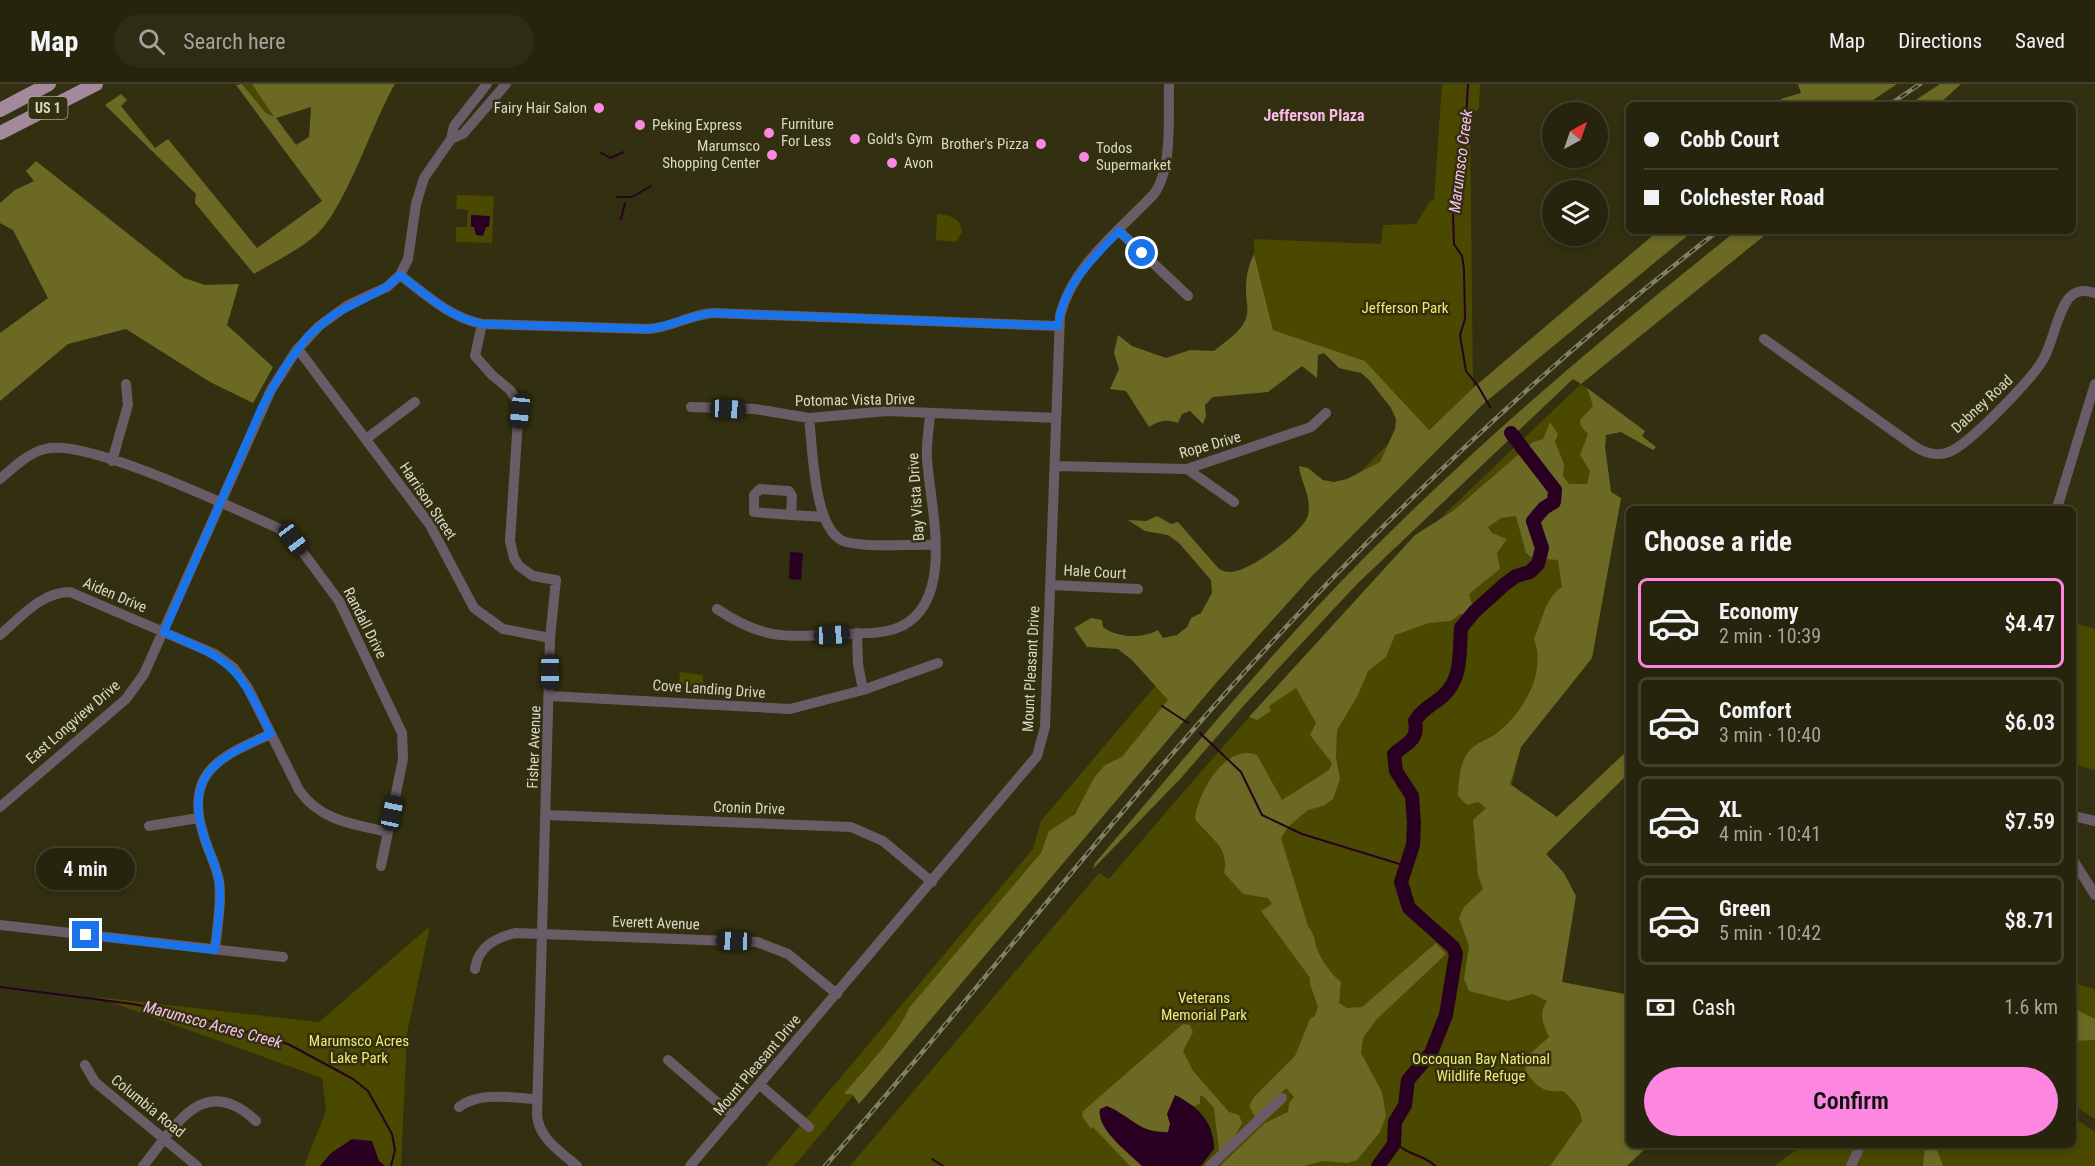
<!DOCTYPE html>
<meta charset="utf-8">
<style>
:root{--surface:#26240c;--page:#2e2c15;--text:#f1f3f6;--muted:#a4a49d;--line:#42412d;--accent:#fd86e1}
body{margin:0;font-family:"Roboto Condensed",sans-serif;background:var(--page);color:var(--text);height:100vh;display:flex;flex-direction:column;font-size:22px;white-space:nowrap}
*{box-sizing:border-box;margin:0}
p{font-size:20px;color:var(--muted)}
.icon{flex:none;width:33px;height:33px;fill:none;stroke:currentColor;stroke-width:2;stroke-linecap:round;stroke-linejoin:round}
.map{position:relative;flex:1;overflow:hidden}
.side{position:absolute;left:1626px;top:422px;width:450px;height:642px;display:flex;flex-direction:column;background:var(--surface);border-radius:9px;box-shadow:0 3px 9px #0003,0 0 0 2px var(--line)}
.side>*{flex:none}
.hud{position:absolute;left:1626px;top:18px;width:450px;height:132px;border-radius:9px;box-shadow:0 3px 9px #0003,0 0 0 2px var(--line);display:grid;align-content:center;height:132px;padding:0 18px;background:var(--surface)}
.needle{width:39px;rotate:40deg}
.buttons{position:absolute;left:1542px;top:18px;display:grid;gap:12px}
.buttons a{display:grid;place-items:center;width:66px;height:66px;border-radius:50%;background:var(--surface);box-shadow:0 3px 9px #0003,0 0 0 2px var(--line);font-size:30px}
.end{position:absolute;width:27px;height:27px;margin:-14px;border:8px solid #1a73e8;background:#fff;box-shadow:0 0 0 3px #fff}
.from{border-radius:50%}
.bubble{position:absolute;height:42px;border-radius:21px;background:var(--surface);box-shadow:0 3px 9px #0003,0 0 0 2px var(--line);font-size:20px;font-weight:600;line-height:42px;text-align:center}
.car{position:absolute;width:18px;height:36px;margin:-18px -9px;border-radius:8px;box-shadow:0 0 4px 2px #0007;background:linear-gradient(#222 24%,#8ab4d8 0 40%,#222 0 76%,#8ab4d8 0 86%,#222 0)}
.hud b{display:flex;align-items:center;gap:21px;height:57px;font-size:22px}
.hud b+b{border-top:2px solid var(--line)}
.hud i{width:15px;height:15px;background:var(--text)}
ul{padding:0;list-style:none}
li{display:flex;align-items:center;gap:18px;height:90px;margin:0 12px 9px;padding:0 6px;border:3px solid var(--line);border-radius:9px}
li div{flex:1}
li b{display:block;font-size:22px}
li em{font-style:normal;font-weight:600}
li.active{border-color:var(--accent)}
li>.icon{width:54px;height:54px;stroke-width:1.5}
h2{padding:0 18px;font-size:27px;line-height:72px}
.pay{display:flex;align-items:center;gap:15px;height:66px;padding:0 18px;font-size:22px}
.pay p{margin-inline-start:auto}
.cta{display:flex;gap:12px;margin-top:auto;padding:12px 18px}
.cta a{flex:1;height:69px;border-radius:36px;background:var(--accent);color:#111;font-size:24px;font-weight:600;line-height:69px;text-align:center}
header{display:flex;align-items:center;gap:36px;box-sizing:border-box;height:84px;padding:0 30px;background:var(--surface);border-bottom:2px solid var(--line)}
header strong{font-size:28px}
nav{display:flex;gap:33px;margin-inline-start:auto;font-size:21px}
.search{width:420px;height:54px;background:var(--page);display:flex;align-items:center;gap:15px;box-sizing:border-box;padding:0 21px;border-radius:33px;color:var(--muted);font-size:22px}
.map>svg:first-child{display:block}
</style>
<header>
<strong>Map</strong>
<div class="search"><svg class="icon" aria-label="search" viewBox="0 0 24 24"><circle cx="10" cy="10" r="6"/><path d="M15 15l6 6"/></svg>Search here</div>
<nav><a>Map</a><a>Directions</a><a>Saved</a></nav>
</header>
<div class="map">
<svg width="2095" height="1082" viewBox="0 0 2095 1082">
<rect width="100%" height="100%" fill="#323010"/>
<path fill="#4b4800" d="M 242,0 L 252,0 L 275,33 L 265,28 Z
M 1442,0 L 1480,0 L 1479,24 L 1470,34 L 1473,304 L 1428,346 L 1169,620 L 1059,747 L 1068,756 L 794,1082 L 766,1082 L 1033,765 L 1041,737 L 1150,608 L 1303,445 L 1416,332 L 1365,277 L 1273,246 L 1254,170 L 1254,155 L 1381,160 L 1383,141 L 1416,140 L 1430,117 L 1434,116 Z
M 457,111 L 494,112 L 492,159 L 456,158 L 456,143 L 467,143 L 468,126 L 456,125 Z
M 937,130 C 950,131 961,134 962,148 L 956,158 L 936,156 Z
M 1581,300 L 1609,321 L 1605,363 L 1611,408 L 1621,414 L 1592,574 L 1521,663 L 1468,880 L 1629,911 L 1606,1082 L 850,1082 L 1099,789 L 1109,795 C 1184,707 1260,618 1341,534 C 1419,453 1500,377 1581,300 Z
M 2073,538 L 2095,545 L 2095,686 L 2073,680 Z
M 680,588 L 703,591 L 703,603 L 679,601 Z
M 430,842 L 407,949 L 401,1082 L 304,1082 L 326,1027 L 322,994 L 97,913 L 319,938 Z
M 2073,899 L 2095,905 L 2095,1035 L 2073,1021 Z
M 2073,1033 L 2095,1048 L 2095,1082 L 1774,1082 L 1803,1061 L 2073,1060 Z"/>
<path fill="#6c6925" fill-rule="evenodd" d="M 242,0 L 265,28 L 274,33 L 252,0 L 395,0 C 372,39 346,124 316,151 C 299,166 274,178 254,190 L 195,119 L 196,110 L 105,21 L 121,10 L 127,16 L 121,22 L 155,64 L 168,55 L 257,164 L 322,117 L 236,1 ZM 311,23 L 309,53 L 296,61 L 276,34 Z
M 1798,0 L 1897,0 L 1866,21 L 1783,21 L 1781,15 L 1801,9 Z
M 1940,0 L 1961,0 L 1938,21 L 1908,21 Z
M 36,77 L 184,194 L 205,201 L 239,200 L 227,241 L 273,283 L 253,319 L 210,298 L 126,245 L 68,260 L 0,317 L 0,249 L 48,214 L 13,146 L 0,139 L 0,119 L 15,106 L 34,97 L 26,87 Z
M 1658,147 L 1693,147 L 1482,321 L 1312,492 L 1216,599 L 859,1020 L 852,1010 L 844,1010 C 861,989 900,948 909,924 L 1041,769 L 1049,747 L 1075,730 L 1094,694 L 1105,681 L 1122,673 L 1168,616 L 1132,576 L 1118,565 L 1087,563 L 1074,544 L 1091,534 L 1102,536 L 1103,543 C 1117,554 1142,555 1158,546 L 1163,554 L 1177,551 L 1187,543 L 1191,534 L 1201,529 L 1212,509 L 1211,496 L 1179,459 L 1168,451 L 1145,447 L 1128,436 L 1146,437 L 1157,432 L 1171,440 L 1178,438 L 1219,485 C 1225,488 1230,489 1236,487 C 1254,483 1304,448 1308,431 C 1312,413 1301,399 1299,382 L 1308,384 L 1323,396 L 1334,398 L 1347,395 L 1380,378 L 1395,345 L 1396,335 L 1391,324 L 1370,297 L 1361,289 L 1339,284 L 1324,269 L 1318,271 L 1317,294 L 1302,282 L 1268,308 L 1213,313 L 1205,321 L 1206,332 L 1203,340 L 1190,327 L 1182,330 L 1178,339 C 1166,335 1160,336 1149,343 L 1126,307 L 1110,305 L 1119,285 L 1114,269 L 1118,251 L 1132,262 L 1166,274 L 1190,266 L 1214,267 C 1223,259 1235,252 1242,242 C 1251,229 1246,221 1246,206 C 1246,193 1248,182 1254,170 L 1273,246 L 1365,277 L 1429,346 L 1473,304 Z
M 1736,147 L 1770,147 L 1581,300 L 1573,295 L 1357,500 L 1246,619 L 1181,694 L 1093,785 L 1095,779 C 1168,694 1239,607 1315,525 C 1444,387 1588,265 1736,147 Z
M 1587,304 L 1645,347 L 1642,352 L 1656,363 L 1653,366 L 1621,348 L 1606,351 L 1605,363 L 1611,408 L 1621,414 L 1592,574 L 1521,663 L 1510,700 L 1557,733 L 1629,665 L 1629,689 L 1546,770 L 1564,789 L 1576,812 L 1562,898 L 1629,911 L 1629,1060 L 1649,1061 L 1627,1082 L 1550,1082 L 1582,1037 C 1580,1024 1574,1016 1563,1007 C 1542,1009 1536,1002 1525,986 L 1531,969 L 1549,953 C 1543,940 1538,930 1547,917 L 1533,910 L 1508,917 L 1469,907 L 1464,895 L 1469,862 L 1459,834 L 1464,823 L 1483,805 L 1478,791 L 1473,736 L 1486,724 L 1478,718 L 1467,721 L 1458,712 C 1459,696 1459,676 1472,664 C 1478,658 1489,655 1496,650 C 1523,629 1547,589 1534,555 C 1542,537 1545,514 1562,503 L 1558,476 L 1533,474 L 1526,469 L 1516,432 L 1501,434 L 1488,443 L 1492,449 L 1507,455 L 1497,469 L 1500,485 L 1469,510 L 1474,528 L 1460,530 L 1451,537 L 1429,539 L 1395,551 L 1386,573 L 1368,587 L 1357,613 L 1337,646 L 1336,674 L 1340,695 L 1333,715 L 1323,722 L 1308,726 L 1288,743 L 1281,754 L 1308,842 C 1315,851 1314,855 1317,865 C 1321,876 1332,891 1341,898 L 1339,919 L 1347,924 L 1362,923 L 1436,859 L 1446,870 L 1376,936 L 1363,954 L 1361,969 L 1382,1008 L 1386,1032 L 1380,1048 L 1357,1076 L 1348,1079 L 1323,1077 L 1304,1082 L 1220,1082 L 1265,1039 L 1288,1028 L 1289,1019 L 1294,1013 L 1286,1004 L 1255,1033 L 1249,1022 L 1254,1013 L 1295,972 L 1310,935 L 1315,932 L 1318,923 L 1310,900 L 1310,894 L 1261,827 L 1272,820 L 1268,814 L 1243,810 L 1224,789 C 1230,762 1209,754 1195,735 C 1197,710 1226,658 1257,671 L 1282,716 L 1329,686 L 1332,679 L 1310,651 L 1316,639 L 1296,604 L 1269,622 L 1271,627 L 1257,636 L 1249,633 L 1415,451 L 1453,427 L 1533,358 L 1543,355 L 1550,338 L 1558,350 L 1555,358 L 1564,380 L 1563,392 L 1569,400 L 1587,400 L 1590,387 L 1580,371 L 1588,350 L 1581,342 L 1580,336 L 1593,322 Z
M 2073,924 L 2095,935 L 2095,956 L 2073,957 Z
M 1183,940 L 1190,941 L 1193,948 L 1183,967 L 1193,987 L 1229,1028 L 1239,1031 L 1242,1039 L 1236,1050 L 1219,1067 L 1214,1024 L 1203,1012 L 1200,1012 L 1200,1019 L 1195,1022 L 1185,1019 L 1179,1012 L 1168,1048 L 1149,1046 L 1132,1040 L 1129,1034 L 1099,1027 L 1105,1043 L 1142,1082 L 1130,1082 L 1093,1043 L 1091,1045 L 1082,1032 L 1083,1027 Z
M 1925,1060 L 1935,1061 L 1943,1082 L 1923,1082 Z"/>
<path fill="#290021" d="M 471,131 L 490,132 L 489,143 L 486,143 L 483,152 L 476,151 L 474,143 L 471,143 Z
M 790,468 L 803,469 L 801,496 L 789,495 Z
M 1175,1011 C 1197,1022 1214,1037 1214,1065 L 1201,1082 L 1142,1082 C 1129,1069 1096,1045 1100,1025 L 1107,1022 C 1129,1031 1142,1051 1168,1048 L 1170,1040 L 1167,1030 Z
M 352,1055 L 372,1057 L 379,1077 L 385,1082 L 320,1082 L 331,1069 Z"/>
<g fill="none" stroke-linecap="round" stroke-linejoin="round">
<path stroke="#290021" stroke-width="2" d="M 1468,0 L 1465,54 L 1453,132 L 1454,160 L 1462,172 L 1464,185 L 1465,235 L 1460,251 L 1466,287 L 1478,302 L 1490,323
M 600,68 L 610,74 L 624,68
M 617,113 L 632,113 L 651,102
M 621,135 L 625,119
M 1162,622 L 1188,639
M 1200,649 L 1241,688 L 1262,731 L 1302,750 L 1406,782
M 0,903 L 133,920 L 192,932 L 288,960 L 353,995 L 368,1007 L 392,1050 L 395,1066 L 391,1082
M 1395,1054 C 1401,1072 1424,1069 1435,1082
M 932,1075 L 943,1082
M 1380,1082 L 1381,1079"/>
<path stroke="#290021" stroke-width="14" d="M 1378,1082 L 1394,1060 L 1395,1038 L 1405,1021 L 1408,996 L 1431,969 L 1446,931 L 1456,870 L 1453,863 L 1409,824 L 1401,798 L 1413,761 L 1414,739 L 1412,712 L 1396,687 L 1394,670 C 1407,659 1419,656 1415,637 C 1422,625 1433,621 1443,612 C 1463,594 1459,568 1461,544 L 1474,528 L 1505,500 L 1516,492 L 1530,488 L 1538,480 L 1542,464 L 1533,437 L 1544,424 L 1554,418 L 1555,406 L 1511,349"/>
<path stroke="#6a5c66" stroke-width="10" d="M 451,55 L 463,50 L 506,0
M 1119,147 L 1188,212
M 400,191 C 426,211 449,233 482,240 L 648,245 C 671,244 691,230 713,229 L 1058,242
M 482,240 L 475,272 L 492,291 L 510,306 L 519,320 L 510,457 L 514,474 L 519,482 L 533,492 L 556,496 L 550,554 L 537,1031 C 539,1055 560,1067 577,1082
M 1764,255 L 1914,362 C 1925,369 1936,373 1949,368 C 1970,360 2033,294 2044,274 C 2053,257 2058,227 2069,214 C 2076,206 2086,206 2095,209
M 298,265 L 430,441 L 474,524 L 503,545 L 550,554
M 691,323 L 755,325 L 809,334 L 887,327 L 1056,334
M 809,334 C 813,364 813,449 846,458 C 871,464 909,460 935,461
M 366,355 L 415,318
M 112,377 L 128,321 L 126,300
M 1055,382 L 1187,385 L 1311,343 L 1326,329
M 1187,385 L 1234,418
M 0,395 C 13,384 28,369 45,365 C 88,354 232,424 278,444 L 293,455 L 339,517 L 402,649 L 403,675 L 381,782
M 760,405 L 789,407 L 792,412 L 791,431 L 754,428 L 754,411 Z
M 2057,424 L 2095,300
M 791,431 L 824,433
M 1051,501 L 1138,505
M 717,525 C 763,556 785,553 839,550 C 859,549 883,551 902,542 C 956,514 930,422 927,375 C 926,360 929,345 930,330
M 857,549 L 858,580 L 863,606
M 0,551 C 20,534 41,508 70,508 L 215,570 L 234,584 L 248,604 L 299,706 C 320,737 354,740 388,748
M 550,612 L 790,625 L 863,606 L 938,579
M 0,723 L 126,615 L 144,590 L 271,306 L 296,267 L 319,242 L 348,221 L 387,203 L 400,191 L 408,175 L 416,120 L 424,94 L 451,55 L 454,42 L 487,0
M 547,731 L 851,743 L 883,757 L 932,798
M 2073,732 L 2095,737
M 149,742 L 199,734
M 2073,776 L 2095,811
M 0,841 L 283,873
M 215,866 C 217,843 222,819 219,797 C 216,780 207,765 203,749 C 184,687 223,671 271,650
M 475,885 C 478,863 495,854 515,849 L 757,858 L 788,870 L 837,910
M 668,976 L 733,1032
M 85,981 L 95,998 L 197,1082
M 760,1001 L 809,1043
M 459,1023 C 480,1007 512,1014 537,1015
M 143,1082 C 175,1043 203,987 256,1037
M 690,1082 L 1037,672 L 1045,643 L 1060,232 C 1072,182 1120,146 1154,110 C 1173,84 1168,32 1169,0
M 1210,1082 L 1282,1014
M 1851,1082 L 1861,1060"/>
<path stroke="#a4899c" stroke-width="14" d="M 0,26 L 49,0
M 0,49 L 96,0"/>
<defs>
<path id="rail" d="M 1889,21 L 1920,0
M 825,1082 C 977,909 1117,725 1273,557 C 1411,408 1558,270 1718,147"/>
</defs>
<use href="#rail" stroke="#828167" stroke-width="4.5"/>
<use href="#rail" stroke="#323010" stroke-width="2" stroke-dasharray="7" stroke-linecap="butt"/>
</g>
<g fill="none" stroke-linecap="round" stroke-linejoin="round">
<path stroke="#1a73e8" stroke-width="8" d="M 86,851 L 215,866 C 217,843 222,819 219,797 C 216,780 207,765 203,749 C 184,687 223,672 271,650 C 237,581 234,578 164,548 L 262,323 L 283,286 L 308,252 L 333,231 L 387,203 L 400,191 C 426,211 449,233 482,240 L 648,245 C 671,243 691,231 713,229 L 1058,242 C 1063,200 1092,176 1119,147 L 1142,169"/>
</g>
<g fill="#fd86e1" stroke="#323010" stroke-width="2">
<circle cx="599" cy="24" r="6"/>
<circle cx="640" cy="41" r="6"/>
<circle cx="769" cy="49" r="6"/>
<circle cx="855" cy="55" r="6"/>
<circle cx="1041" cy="60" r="6"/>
<circle cx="772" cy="71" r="6"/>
<circle cx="1084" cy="73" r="6"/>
<circle cx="892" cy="79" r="6"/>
</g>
<g text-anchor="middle" stroke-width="5" stroke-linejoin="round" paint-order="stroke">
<rect fill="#323010" stroke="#a8a690" stroke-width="1.5" x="28.5" y="13" width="39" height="22" rx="4.5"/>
<g font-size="14" font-weight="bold" fill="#dad9c7">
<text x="48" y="29">US 1</text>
</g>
<g font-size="15" fill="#dad9c7" stroke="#323010" text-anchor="start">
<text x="587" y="29" text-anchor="end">Fairy Hair Salon</text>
<text x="781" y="45">Furniture<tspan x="781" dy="17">For Less</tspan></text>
<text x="652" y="46">Peking Express</text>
<text x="867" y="60">Gold's Gym</text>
<text x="1029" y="65" text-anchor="end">Brother's Pizza</text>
<text x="760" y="67" text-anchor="end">Marumsco<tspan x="760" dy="17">Shopping Center</tspan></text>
<text x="1096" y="69">Todos<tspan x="1096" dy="17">Supermarket</tspan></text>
<text x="904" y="84">Avon</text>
</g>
<g font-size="15" fill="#f0eb74" stroke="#323010">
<text x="1405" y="229">Jefferson Park</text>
<text x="1204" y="919">Veterans<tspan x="1204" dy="17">Memorial Park</tspan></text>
<text x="359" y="962">Marumsco Acres<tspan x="359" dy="17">Lake Park</tspan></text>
<text x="1481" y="980">Occoquan Bay National<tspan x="1481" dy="17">Wildlife Refuge</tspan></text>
</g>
<g font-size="15" fill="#dad9c7" stroke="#323010">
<text transform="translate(855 316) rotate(-1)" y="5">Potomac Vista Drive</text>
<text transform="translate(1982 320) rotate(-43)" y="5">Dabney Road</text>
<text transform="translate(1210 361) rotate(-16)" y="5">Rope Drive</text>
<text transform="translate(916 413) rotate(-94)" y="5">Bay Vista Drive</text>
<text transform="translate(428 417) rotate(56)" y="5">Harrison Street</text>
<text transform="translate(1095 488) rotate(3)" y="5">Hale Court</text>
<text transform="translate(115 511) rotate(23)" y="5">Aiden Drive</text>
<text transform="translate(365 539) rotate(63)" y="5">Randall Drive</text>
<text transform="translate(1031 585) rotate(-87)" y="5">Mount Pleasant Drive</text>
<text transform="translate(709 605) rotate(4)" y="5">Cove Landing Drive</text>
<text transform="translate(73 638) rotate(-41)" y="5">East Longview Drive</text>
<text transform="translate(534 663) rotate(-88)" y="5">Fisher Avenue</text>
<text transform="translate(749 724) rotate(2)" y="5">Cronin Drive</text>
<text transform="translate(656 839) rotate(2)" y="5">Everett Avenue</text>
<text transform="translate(757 981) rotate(-50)" y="5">Mount Pleasant Drive</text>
<text transform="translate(148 1022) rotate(39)" y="5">Columbia Road</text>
</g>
<g font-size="16" font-weight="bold" fill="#fcb8e9" stroke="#323010">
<text x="1314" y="37">Jefferson Plaza</text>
</g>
<g font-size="16" font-style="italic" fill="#fac0ea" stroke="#323010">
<text transform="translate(1460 77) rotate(-83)" y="6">Marumsco Creek</text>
<text transform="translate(213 940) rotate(15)" y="6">Marumsco Acres Creek</text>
</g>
</g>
</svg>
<div class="buttons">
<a><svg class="needle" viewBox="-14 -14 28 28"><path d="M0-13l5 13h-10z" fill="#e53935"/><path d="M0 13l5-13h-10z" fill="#a4a49d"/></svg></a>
<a><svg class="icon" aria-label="layers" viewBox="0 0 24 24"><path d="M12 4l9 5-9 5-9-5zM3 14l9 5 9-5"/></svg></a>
</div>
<i class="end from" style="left:1142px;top:169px"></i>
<i class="end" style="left:86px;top:851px"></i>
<div class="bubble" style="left:36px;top:764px;width:99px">4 min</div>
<i class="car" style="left:728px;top:325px;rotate:93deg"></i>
<i class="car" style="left:520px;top:327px;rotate:186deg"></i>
<i class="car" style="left:293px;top:455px;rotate:143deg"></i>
<i class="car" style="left:832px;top:551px;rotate:87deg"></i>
<i class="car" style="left:550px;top:588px;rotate:180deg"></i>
<i class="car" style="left:392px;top:729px;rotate:12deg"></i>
<i class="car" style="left:734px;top:857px;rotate:272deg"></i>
<div class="hud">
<b><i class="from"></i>Cobb Court</b>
<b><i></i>Colchester Road</b>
</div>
<section class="side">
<h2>Choose a ride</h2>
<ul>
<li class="active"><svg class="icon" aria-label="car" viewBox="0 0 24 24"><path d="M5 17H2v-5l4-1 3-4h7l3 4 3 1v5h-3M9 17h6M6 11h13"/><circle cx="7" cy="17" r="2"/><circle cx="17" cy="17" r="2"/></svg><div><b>Economy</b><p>2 min · 10:39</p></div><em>$4.47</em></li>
<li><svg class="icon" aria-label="car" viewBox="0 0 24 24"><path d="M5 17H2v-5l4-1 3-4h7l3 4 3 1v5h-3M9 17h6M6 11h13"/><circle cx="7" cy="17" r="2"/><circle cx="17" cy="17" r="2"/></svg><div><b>Comfort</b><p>3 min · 10:40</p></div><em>$6.03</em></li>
<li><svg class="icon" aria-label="car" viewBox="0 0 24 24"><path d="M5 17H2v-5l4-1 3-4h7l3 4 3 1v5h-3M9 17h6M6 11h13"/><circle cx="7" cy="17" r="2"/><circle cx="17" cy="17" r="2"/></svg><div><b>XL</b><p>4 min · 10:41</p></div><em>$7.59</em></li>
<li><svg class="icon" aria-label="car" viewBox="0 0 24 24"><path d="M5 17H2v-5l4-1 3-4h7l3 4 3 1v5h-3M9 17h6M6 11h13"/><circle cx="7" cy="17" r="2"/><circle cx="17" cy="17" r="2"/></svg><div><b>Green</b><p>5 min · 10:42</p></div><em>$8.71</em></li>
</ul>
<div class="pay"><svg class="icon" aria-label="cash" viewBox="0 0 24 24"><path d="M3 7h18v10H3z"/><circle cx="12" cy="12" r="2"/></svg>Cash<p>1.6 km</p></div>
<div class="cta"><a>Confirm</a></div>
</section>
</div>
